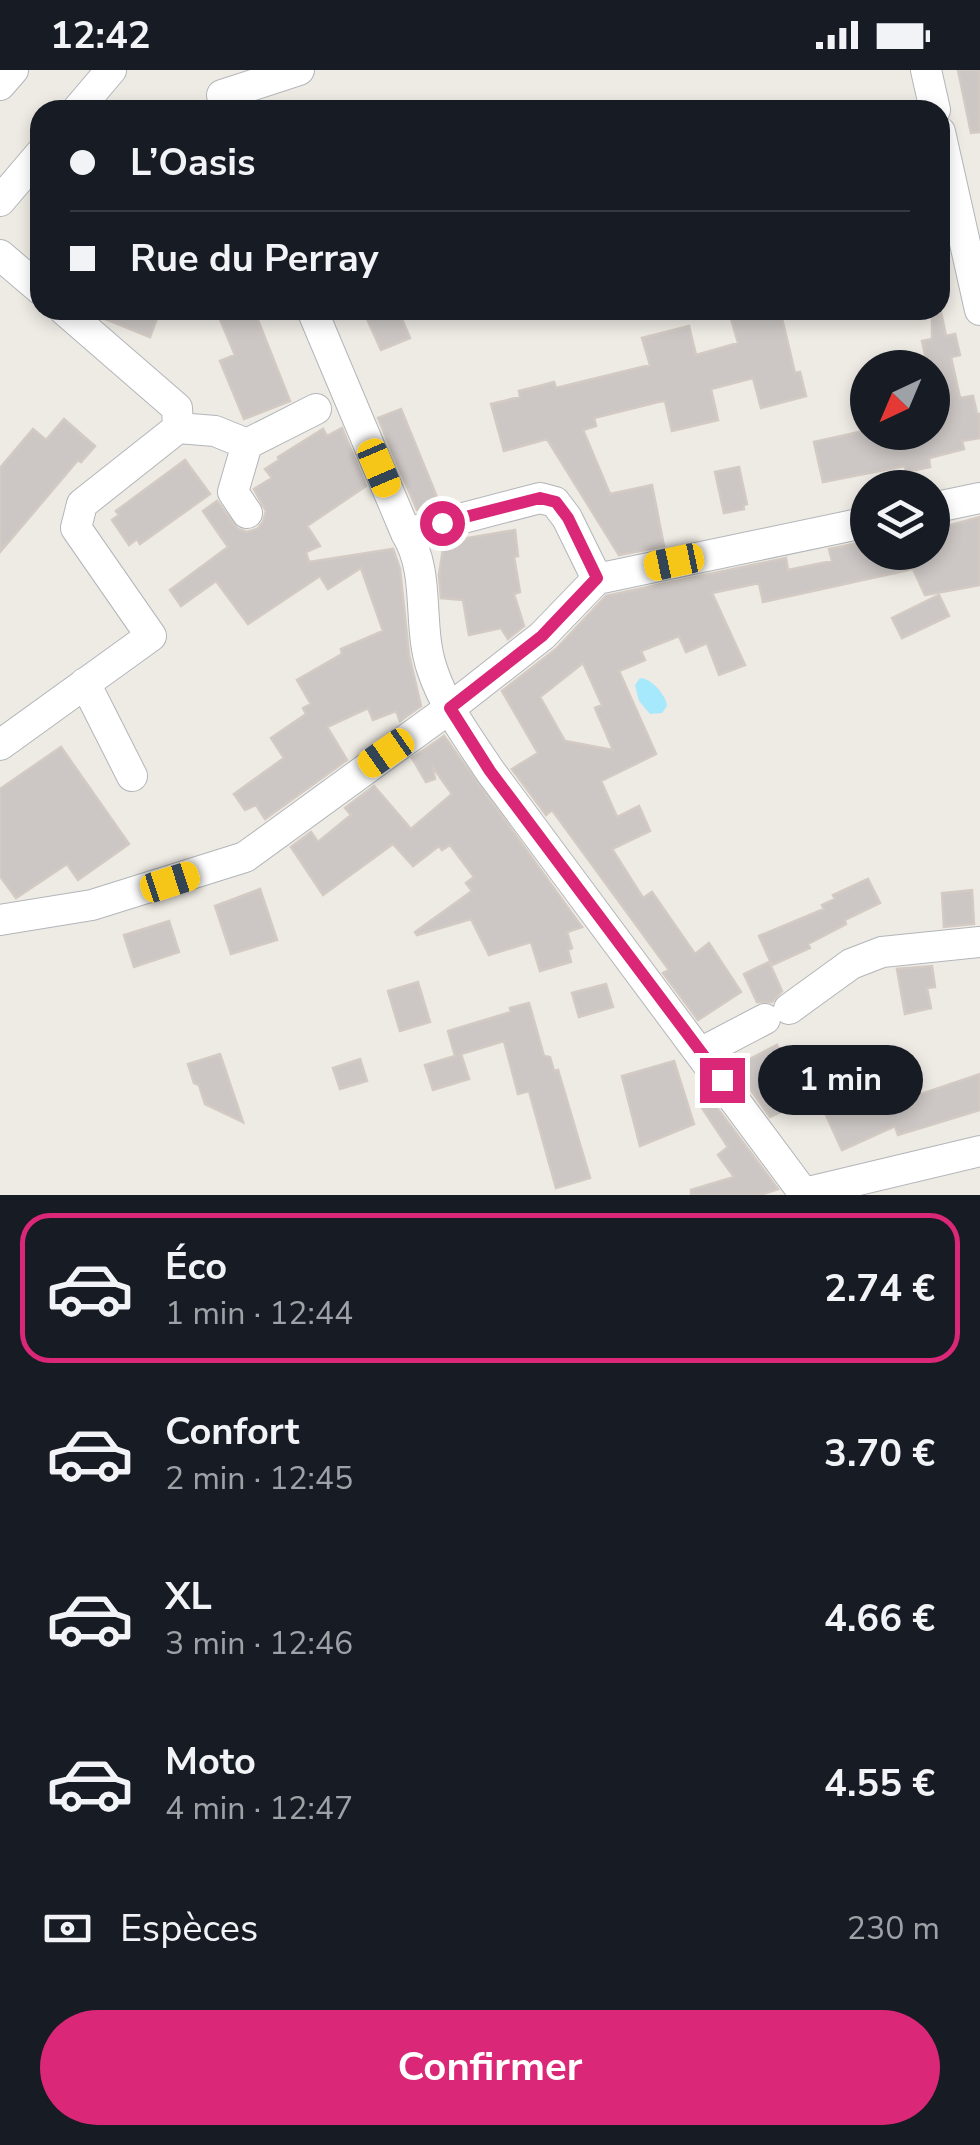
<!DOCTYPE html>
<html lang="fr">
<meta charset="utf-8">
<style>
:root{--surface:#171b24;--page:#242831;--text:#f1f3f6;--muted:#9ea1a6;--line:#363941;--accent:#db2777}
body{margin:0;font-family:"Nunito Sans",sans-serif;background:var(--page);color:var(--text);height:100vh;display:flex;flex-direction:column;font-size:38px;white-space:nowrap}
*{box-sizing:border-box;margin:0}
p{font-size:32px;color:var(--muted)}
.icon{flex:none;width:55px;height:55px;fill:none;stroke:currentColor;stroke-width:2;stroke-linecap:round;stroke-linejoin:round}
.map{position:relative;height:1125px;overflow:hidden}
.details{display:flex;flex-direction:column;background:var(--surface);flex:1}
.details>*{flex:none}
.banner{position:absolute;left:30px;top:30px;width:920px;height:220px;border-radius:30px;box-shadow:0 5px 15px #0003;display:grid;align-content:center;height:220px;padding:0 40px;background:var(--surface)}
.needle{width:65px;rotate:224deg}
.buttons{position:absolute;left:850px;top:280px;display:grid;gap:20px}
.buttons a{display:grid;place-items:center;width:100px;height:100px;border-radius:50%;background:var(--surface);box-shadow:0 5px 15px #0003;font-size:50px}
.end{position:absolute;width:45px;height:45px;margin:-22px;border:12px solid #db2777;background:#fff;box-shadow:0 0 0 5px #fff}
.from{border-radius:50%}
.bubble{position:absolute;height:70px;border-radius:35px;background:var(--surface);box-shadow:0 5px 15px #0003;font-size:32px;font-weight:700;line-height:70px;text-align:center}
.car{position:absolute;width:30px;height:60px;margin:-30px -15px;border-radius:12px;box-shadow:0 0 8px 2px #0007;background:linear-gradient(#f5c518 24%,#345 0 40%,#f5c518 0 76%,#345 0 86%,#f5c518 0)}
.banner b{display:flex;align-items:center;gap:35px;height:95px;font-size:38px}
.banner b+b{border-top:2px solid var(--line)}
.banner i{width:25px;height:25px;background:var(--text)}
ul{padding:18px 0 0;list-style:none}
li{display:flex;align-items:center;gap:30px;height:150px;margin:0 20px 15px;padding:0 20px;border:5px solid transparent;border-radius:30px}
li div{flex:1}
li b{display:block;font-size:38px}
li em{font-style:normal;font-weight:700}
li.active{border-color:var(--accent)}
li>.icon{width:90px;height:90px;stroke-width:1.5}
.pay{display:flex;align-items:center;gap:25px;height:110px;padding:0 40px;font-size:38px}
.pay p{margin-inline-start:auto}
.button{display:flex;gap:20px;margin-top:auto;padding:20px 40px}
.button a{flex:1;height:115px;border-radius:60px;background:var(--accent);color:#fff;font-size:40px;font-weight:700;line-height:115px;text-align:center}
.status{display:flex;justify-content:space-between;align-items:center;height:70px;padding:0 50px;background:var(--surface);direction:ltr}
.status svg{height:28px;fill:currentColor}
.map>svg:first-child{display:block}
</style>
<div class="status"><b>12:42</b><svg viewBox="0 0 49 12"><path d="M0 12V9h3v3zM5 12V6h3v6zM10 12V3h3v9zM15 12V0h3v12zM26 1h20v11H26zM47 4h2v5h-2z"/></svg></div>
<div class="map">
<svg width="980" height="1125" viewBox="0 0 980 1125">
<rect width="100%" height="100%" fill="#eeeae4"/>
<path fill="#a7e9fc" d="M 640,608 C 651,608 666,625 667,636 L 662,643 L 650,644 L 639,631 L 635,615 Z"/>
<path fill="#ccc7c4" stroke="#d3cac3" stroke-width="2.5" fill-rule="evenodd" d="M 958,0 L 980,0 L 980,62 L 971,63 Z
M 93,240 L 160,240 L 150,267 L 100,247 Z
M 216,240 L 254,240 L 290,331 L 244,349 L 220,291 L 235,285 Z
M 363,240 L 398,240 L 410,268 L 381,280 Z
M 751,240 L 780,240 L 795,303 L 800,302 L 806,326 L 761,338 L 753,308 L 711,319 L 718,350 L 672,361 L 665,331 L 658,332 L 594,348 L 596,356 L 583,360 L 610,424 L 652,415 L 664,476 L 619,485 L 547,369 L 504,381 L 491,334 L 520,327 L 519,321 L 543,315 L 554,312 L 556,318 L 650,295 L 642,268 L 689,256 L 696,285 L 738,273 L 730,245 Z
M 941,242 L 946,266 L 955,264 L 960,285 L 951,287 L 960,328 L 973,326 L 977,344 L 980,344 L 980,368 L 962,371 L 964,379 L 929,388 L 930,397 L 906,402 L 905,396 L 823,412 L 814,372 L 859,362 L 932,362 L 932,354 L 942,352 L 932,298 L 928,298 L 922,271 L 932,269 L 932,243 Z
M 401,339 L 439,432 L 417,440 L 378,348 Z
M 64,349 L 95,376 L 81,392 L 78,390 L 0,482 L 0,398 L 33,359 L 46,370 Z
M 342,358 L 366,416 L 307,456 L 320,476 L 306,482 L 309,492 L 393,479 L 400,499 L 409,585 L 421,636 L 400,651 L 396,641 L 373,650 L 368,638 L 327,657 L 347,690 L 265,749 L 256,735 L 245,740 L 234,724 L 284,688 L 271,668 L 306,644 L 303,638 L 311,634 L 297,610 L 342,584 L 341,579 L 383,561 L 361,498 L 328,519 L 320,506 L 248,554 L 216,511 L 181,536 L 170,520 L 228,477 L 203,441 L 217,431 L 238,459 L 247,462 L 257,459 L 263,452 L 266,441 L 254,419 L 272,408 L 265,399 L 279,390 L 278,387 L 323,359 L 327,366 Z
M 185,390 L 210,424 L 140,474 L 137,469 L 129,475 L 112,450 L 119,445 L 116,441 Z
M 739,397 L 747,434 L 743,435 L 744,439 L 724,443 L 715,402 Z
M 980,447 L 980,515 L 925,525 L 913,499 L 763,532 L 759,513 L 712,523 L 745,595 L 719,605 L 707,573 L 686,582 L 679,566 L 641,581 L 645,590 L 619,601 L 656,684 L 601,711 L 617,747 L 639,736 L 650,761 L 612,779 L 643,828 L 652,822 L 695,884 L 709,873 L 741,922 L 698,950 L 663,903 L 669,900 L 552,740 L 546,745 L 512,699 L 538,683 L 502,621 L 556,579 L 606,526 L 786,488 L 788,500 L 832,491 L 829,479 L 868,471 L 868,482 L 932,482 L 932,460 ZM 583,593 L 602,635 L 595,638 L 613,680 L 565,671 L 540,627 Z
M 515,460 L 518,486 L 514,487 L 520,522 L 514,524 L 524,556 L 508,569 L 501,558 L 469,565 L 463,530 L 441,528 L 439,505 L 444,472 Z
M 939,525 L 949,546 L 902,568 L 892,548 Z
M 444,666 L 582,857 L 567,862 L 572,878 L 568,880 L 571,892 L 540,901 L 531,872 L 489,885 L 471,849 L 417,865 L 415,862 L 472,821 L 466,813 L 474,807 L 450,775 L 442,780 L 439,776 L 413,796 L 393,774 L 323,825 L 291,777 L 311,762 L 318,772 L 351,745 L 345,738 L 374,716 L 411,759 L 452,724 L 432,696 L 435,709 L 426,712 L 412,688 Z
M 61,677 L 129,774 L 78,810 L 67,794 L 16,828 L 0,806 L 0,719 Z
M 868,809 L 880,833 L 845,850 L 846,854 L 808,874 L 810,878 L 772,895 L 759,866 L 824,839 L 822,835 L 835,829 L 833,825 Z
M 260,819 L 277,870 L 231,884 L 215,836 Z
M 972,820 L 974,854 L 944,857 L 942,823 Z
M 169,851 L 179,882 L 134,897 L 124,865 Z
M 769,892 L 782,921 L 772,932 L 757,932 L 744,904 Z
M 932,896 L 935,917 L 927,918 L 931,938 L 905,944 L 897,899 Z
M 418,912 L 430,952 L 400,961 L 388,921 Z
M 606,914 L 613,937 L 579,947 L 572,923 Z
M 529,933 L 544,986 L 550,987 L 554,1001 L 558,1000 L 590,1108 L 556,1118 L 529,1021 L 518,1024 L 504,971 L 461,984 L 469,1009 L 433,1020 L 425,995 L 455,986 L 448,961 L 511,942 L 510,938 Z
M 777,975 L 791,1004 L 835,983 L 862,1044 L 980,1004 L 980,1040 L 898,1065 L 895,1056 L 842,1080 L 817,1025 L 770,1047 L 748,1016 L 750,1015 L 740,994 Z
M 220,984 L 243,1052 L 205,1034 L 199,1015 L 194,1013 L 188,994 Z
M 360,989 L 367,1011 L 340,1019 L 333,998 Z
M 674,991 L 694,1054 L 640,1076 L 622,1006 Z
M 712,1031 L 778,1119 L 760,1125 L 691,1125 L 691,1120 L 734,1107 L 718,1085 L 728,1077 L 700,1035 Z"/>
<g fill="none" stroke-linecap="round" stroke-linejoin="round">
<defs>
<path id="minor" d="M 926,0 L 935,40
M 0,15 L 13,0
M 222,25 L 299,0
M 77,40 L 111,0
M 940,62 L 980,240
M 0,131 L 40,84
M 0,185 L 40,219
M 312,240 L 406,463 C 431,503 417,555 432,599 C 444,636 469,669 490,701 L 805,1125
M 178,358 L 215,361 L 247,374 L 316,339
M 932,438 L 980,428
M 247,443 L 233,422 L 247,374
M 406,463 L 540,428 L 555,432 L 567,448 L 597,509
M 85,613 L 132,706
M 0,675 L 151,566 L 76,458 L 82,434 L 178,358 L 177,338 L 64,240
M 0,850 L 92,835 L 245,787 L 450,638 L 542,566 L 597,509 L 868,452
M 789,939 L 851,894 L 882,882 L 980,872
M 702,982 L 765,949
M 804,1123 L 980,1081"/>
</defs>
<use href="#minor" stroke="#b2b6b9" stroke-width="32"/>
<use href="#minor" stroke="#fff" stroke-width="30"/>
</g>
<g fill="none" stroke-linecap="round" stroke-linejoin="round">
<path stroke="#db2777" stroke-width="12" d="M 442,453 L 540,428 L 556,432 L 568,448 L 597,508 L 542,566 L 450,638 L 490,701 L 722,1010"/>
</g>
</svg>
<div class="buttons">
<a><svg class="needle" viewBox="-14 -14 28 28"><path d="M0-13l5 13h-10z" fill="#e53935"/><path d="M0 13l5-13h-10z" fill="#9ea1a6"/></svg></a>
<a><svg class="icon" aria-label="layers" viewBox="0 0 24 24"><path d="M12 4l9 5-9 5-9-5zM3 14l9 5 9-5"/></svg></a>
</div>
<i class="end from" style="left:442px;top:453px"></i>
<i class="end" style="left:722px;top:1010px"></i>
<div class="bubble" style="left:758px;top:975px;width:165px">1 min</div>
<i class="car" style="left:379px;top:398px;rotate:157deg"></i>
<i class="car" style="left:674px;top:492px;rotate:258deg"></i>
<i class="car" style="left:386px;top:683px;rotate:235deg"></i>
<i class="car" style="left:170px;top:812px;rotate:72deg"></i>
<div class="banner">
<b><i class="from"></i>L’Oasis</b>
<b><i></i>Rue du Perray</b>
</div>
</div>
<section class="details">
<ul>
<li class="active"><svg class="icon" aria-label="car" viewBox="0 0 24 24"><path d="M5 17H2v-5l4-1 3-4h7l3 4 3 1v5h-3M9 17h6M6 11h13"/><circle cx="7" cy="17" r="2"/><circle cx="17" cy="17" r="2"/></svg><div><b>Éco</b><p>1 min · 12:44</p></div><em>2.74 €</em></li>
<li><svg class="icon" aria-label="car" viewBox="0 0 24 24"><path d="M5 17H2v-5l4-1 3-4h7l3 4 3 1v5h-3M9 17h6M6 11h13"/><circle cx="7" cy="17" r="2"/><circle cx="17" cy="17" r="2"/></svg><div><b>Confort</b><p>2 min · 12:45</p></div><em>3.70 €</em></li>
<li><svg class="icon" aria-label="car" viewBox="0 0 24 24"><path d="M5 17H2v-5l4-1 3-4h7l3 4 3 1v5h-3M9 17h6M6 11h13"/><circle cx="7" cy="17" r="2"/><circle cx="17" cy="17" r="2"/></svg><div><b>XL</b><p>3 min · 12:46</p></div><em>4.66 €</em></li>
<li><svg class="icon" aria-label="car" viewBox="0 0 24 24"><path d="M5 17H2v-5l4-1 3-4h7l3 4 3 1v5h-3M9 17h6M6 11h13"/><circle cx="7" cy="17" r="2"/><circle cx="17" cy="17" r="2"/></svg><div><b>Moto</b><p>4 min · 12:47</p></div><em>4.55 €</em></li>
</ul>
<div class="pay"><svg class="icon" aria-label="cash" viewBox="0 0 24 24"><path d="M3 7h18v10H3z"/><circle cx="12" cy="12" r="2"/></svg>Espèces<p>230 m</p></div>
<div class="button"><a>Confirmer</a></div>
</section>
